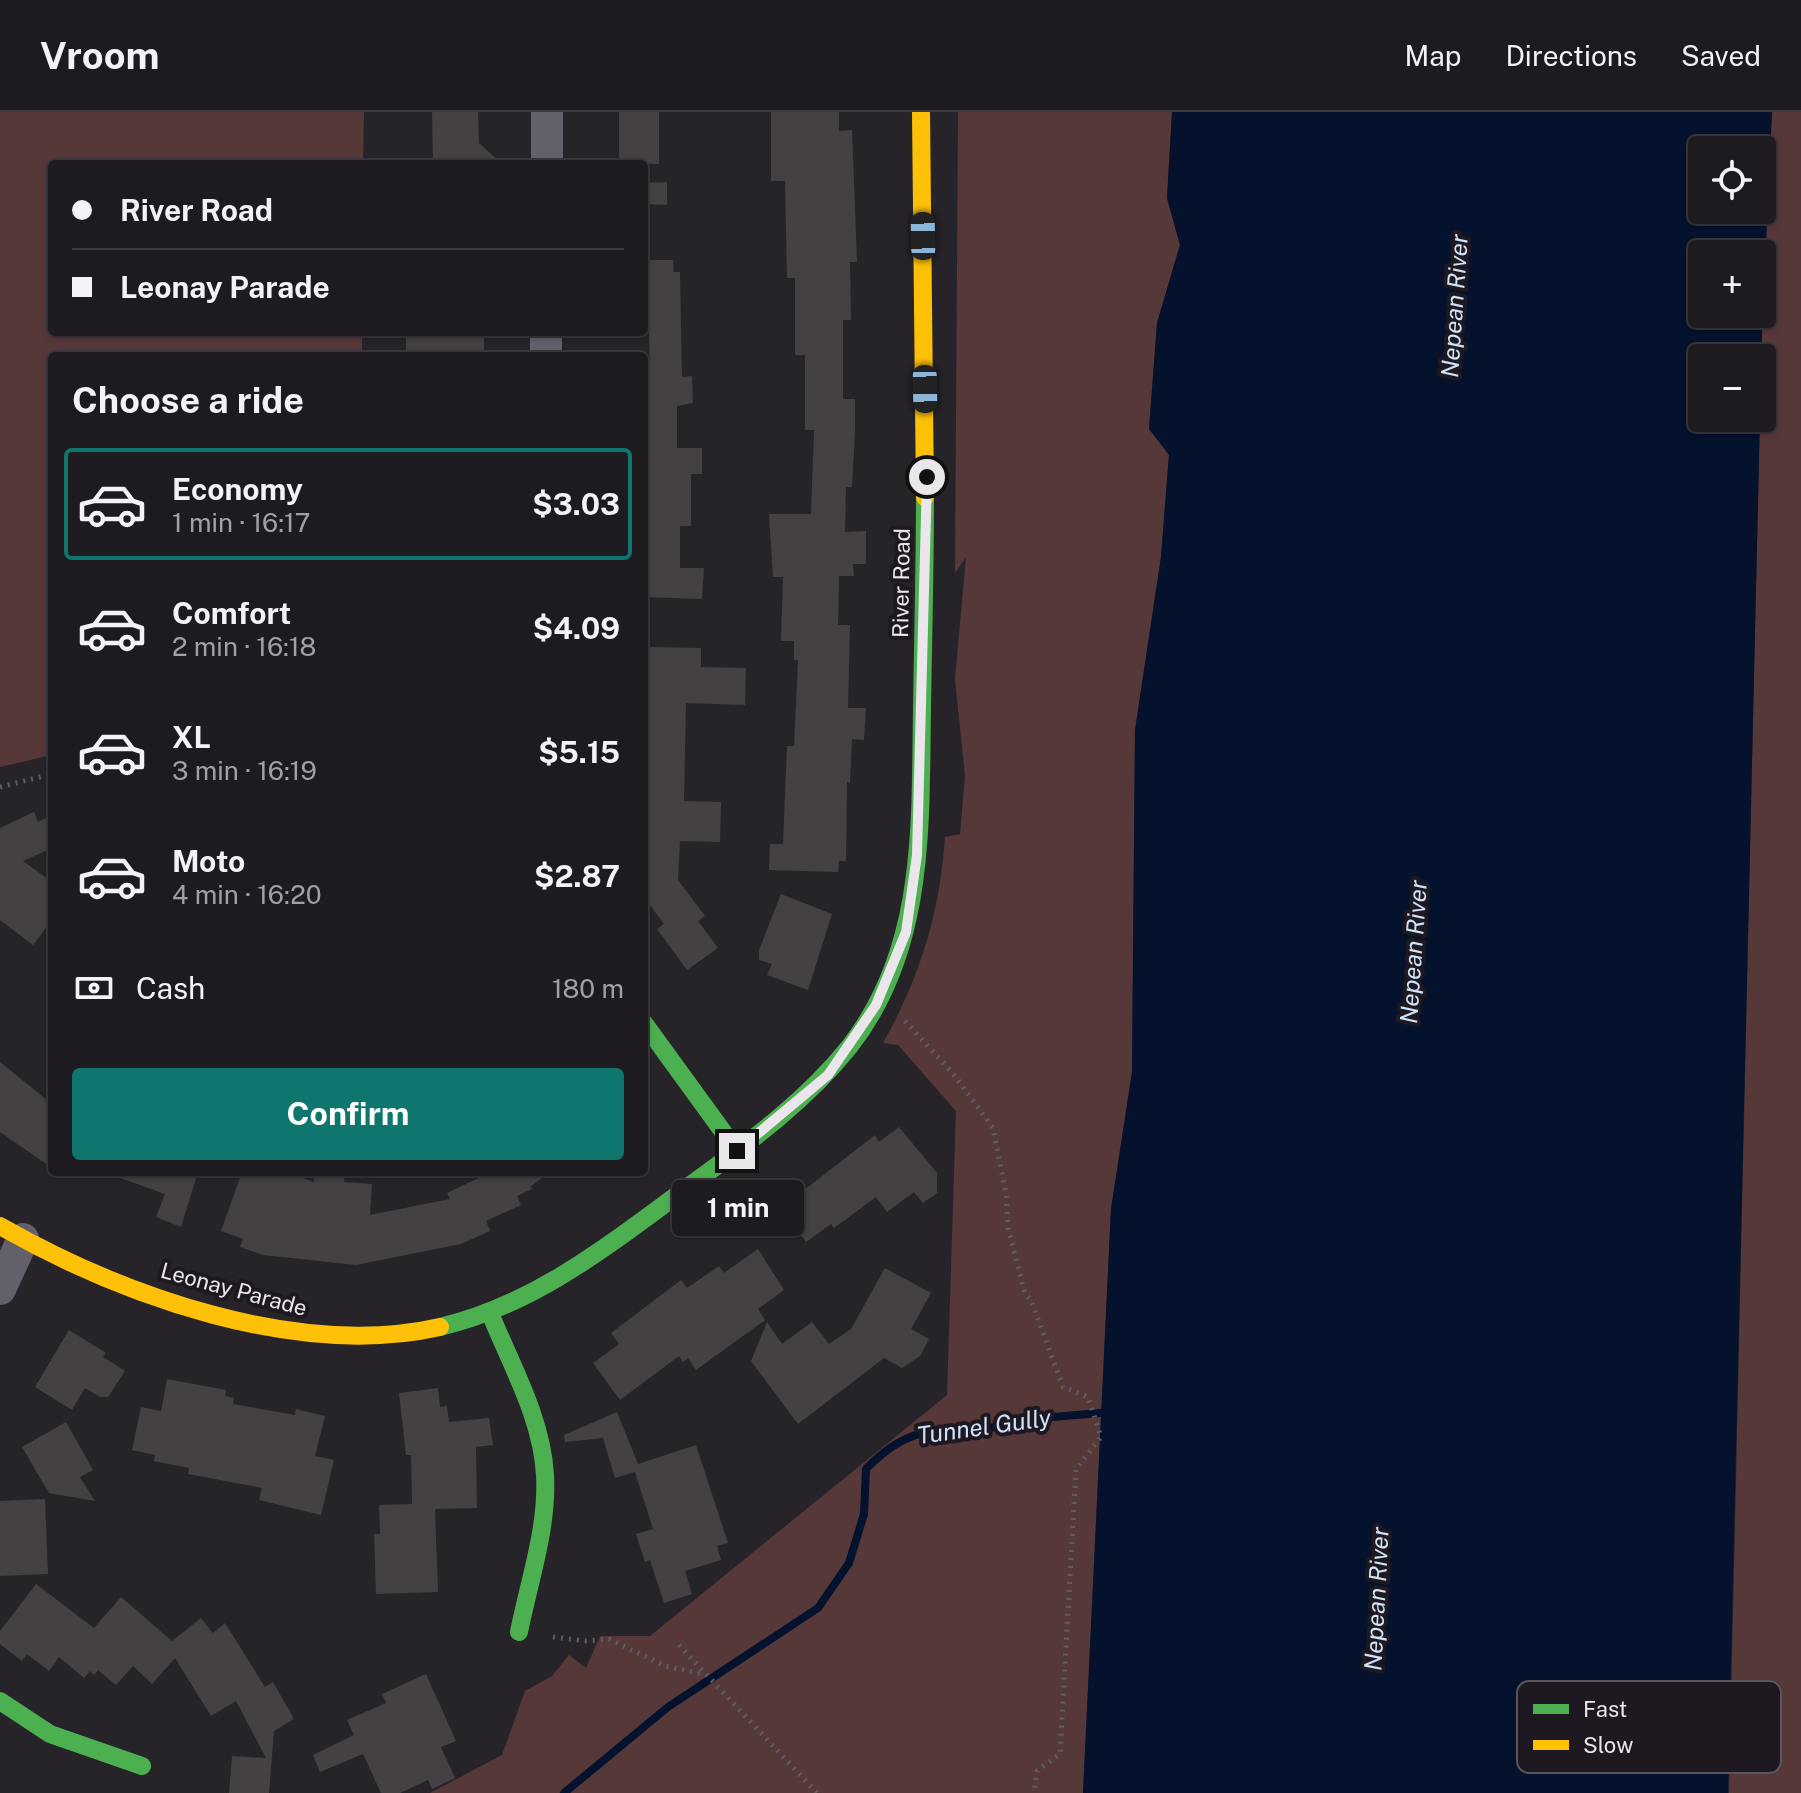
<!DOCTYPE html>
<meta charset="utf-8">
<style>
:root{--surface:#1d1b1f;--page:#252428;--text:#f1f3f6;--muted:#a0a1a4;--line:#3b393d;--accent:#0f766e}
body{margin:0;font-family:"Public Sans",sans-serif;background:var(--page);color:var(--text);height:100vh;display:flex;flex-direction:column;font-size:30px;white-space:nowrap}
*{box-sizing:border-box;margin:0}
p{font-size:26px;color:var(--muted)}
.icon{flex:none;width:44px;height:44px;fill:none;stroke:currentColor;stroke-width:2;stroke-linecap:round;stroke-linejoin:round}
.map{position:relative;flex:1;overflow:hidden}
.side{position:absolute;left:48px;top:240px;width:600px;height:824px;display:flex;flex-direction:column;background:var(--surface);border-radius:8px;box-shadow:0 2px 6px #0004,0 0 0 2px var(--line)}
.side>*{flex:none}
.guide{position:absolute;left:48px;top:48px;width:600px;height:176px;border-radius:8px;box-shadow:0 2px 6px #0004,0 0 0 2px var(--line);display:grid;align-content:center;height:176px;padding:0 24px;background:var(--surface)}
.tools{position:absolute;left:1688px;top:24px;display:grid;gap:16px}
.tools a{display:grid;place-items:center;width:88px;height:88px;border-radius:8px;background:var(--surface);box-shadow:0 2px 6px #0004,0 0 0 2px var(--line);font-size:40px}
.end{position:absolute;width:36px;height:36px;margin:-18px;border:10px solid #eae6eb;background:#111;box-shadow:0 0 0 4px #111}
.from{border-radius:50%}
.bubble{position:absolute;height:56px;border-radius:8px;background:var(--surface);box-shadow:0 2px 6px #0004,0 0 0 2px var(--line);font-size:26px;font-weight:700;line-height:56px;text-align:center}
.car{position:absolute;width:24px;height:48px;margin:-24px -12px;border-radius:10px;box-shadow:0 0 6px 2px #0007;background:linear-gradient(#222 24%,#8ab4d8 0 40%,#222 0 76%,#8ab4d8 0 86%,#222 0)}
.guide b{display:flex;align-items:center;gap:28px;height:76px;font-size:30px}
.guide b+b{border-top:2px solid var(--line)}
.guide i{width:20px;height:20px;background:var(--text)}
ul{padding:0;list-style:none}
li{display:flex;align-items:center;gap:24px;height:112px;margin:0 16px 12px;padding:0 8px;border:4px solid transparent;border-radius:8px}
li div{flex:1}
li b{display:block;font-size:30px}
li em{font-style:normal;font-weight:700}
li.selected{border-color:var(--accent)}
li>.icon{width:72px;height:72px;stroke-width:1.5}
h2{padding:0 24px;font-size:36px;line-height:96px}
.pay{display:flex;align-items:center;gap:20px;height:88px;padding:0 24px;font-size:30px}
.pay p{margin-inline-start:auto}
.action{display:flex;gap:16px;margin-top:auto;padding:16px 24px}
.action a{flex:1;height:92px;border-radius:8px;background:var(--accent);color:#fff;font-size:32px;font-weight:700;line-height:92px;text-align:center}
header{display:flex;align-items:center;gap:48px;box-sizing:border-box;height:112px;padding:0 40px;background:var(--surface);border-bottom:2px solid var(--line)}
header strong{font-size:38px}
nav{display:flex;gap:44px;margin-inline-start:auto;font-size:28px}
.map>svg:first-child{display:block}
</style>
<header>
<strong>Vroom</strong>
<nav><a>Map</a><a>Directions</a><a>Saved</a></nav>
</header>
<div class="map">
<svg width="1801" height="1681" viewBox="0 0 1801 1681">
<rect width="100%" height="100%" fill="#272429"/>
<path fill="#573839" d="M 0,0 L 364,0 L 363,52 L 52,52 L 52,220 L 362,220 L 362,244 L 52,244 L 52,643 L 0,655 Z
M 958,0 L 1172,0 L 1167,86 L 1180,133 L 1157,211 L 1149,317 L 1169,342 L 1161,445 L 1135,618 L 1132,960 L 1111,1097 L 1083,1681 L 430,1681 L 502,1643 L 525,1579 L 552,1564 L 569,1543 L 586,1556 L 600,1524 L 650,1524 L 947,1283 L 956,999 L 898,933 L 883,931 C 920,865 940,801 945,725 L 960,722 L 965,664 L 955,567 L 966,445 L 955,461 Z
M 1772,0 L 1801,0 L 1801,1681 L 1729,1681 L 1764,116 Z"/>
<path fill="#04122d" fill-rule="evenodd" d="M 1172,0 L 1772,0 L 1761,246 L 1702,246 L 1702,306 L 1760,306 L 1728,1681 L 1083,1681 L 1111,1097 L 1132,960 L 1135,618 L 1161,445 L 1169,343 L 1149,317 L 1157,211 L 1180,133 L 1167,86 ZM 1702,38 L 1762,38 L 1762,98 L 1702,98 ZM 1702,142 L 1762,142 L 1762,202 L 1702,202 Z"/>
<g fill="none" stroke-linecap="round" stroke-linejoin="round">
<path stroke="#04122d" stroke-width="8" d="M 564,1681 L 668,1595 L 818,1496 L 849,1451 L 864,1402 L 866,1357 C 911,1310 941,1319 1001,1315 L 1008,1309 L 1111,1300"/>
</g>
<path fill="#444043" d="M 432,0 L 478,0 L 479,31 L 502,52 L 433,52 Z
M 619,0 L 659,0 L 659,52 L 619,52 Z
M 771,0 L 839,0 L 839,19 L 852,18 L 857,150 L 850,150 L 851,208 L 843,208 L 843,287 L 855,287 L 855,318 L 852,375 L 846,375 L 845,420 L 866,419 L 866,452 L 853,452 L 854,464 L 839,464 L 838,513 L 850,513 L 848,596 L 866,596 L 864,628 L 852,627 L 850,671 L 847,670 L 846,749 L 839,749 L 838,760 L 769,758 L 770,732 L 783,732 L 787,634 L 794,634 L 798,548 L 794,548 L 794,529 L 781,529 L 783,465 L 773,465 L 769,402 L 811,402 L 814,318 L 805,318 L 805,243 L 795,243 L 795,166 L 787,166 L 785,69 L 771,69 Z
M 667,70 L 667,93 L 644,92 L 644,71 Z
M 644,148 L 673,148 L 674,160 L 680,160 L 682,265 L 692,264 L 693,291 L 677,294 L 677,336 L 702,336 L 702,362 L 691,362 L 691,414 L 680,414 L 680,456 L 704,456 L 702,487 L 644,485 L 644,263 L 650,262 L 649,219 L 644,219 Z
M 406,220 L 484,220 L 484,244 L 406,244 Z
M 644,535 L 701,536 L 701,555 L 746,556 L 745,593 L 686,591 L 684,689 L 721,690 L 720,730 L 680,729 L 678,768 L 705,804 L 698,809 L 718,836 L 687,858 L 657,817 L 664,812 L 644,785 Z
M 34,700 L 38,710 L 52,703 L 52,736 L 23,749 L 52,770 L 52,808 L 33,833 L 0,808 L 0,716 Z
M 781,782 L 832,802 L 808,878 L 767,863 L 772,852 L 759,848 L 759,838 Z
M 0,950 L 52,992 L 52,1056 L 0,1020 Z
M 899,1015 L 937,1061 L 937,1081 L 923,1091 L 914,1080 L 887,1100 L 876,1085 L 834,1116 L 831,1112 L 806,1130 L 781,1096 L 875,1023 L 879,1030 Z
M 113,1060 L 198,1060 L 181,1115 L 156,1105 L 165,1082 L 112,1063 Z
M 242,1060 L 286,1060 L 314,1070 L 314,1060 L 345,1062 L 344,1070 L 372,1072 L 370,1103 L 450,1087 L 447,1081 L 491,1060 L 550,1060 L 530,1075 L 532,1077 L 517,1084 L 521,1093 L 486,1109 L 490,1119 L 461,1132 L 356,1153 L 263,1143 L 240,1135 L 243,1127 L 221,1119 Z
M 758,1137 L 784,1178 L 758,1197 L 765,1208 L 696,1258 L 688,1246 L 683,1250 L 679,1244 L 620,1288 L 593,1251 L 619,1232 L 611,1221 L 681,1168 L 687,1176 L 719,1154 L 724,1161 Z
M 885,1156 L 931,1181 L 911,1217 L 929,1227 L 920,1244 L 902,1256 L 884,1246 L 798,1312 L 751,1249 L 767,1210 L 782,1232 L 812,1210 L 829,1232 L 851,1217 Z
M 69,1218 L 106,1241 L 103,1245 L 125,1259 L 108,1285 L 100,1285 L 85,1276 L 72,1298 L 35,1275 Z
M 167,1267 L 226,1278 L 225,1284 L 234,1286 L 233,1292 L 295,1303 L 296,1297 L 325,1304 L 315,1344 L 334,1348 L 321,1403 L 259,1388 L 262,1376 L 188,1362 L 189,1356 L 154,1349 L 155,1343 L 132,1338 L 141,1295 L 161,1299 Z
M 438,1276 L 440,1295 L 447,1294 L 449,1310 L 489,1306 L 493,1333 L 476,1335 L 477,1396 L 435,1397 L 438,1480 L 376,1482 L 374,1422 L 380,1422 L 379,1393 L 412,1392 L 411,1343 L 406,1343 L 399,1281 Z
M 617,1300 L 638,1352 L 696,1333 L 728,1431 L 717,1434 L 721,1448 L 685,1459 L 692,1482 L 664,1491 L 650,1448 L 645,1450 L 636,1422 L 653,1417 L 635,1360 L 615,1366 L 603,1326 L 565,1330 L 564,1323 Z
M 66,1310 L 93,1358 L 80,1365 L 95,1389 L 49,1381 L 22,1335 Z
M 45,1387 L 48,1462 L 0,1464 L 0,1389 Z
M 36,1472 L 94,1516 L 121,1485 L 172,1529 L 201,1506 L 213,1521 L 225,1511 L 265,1575 L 273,1570 L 294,1607 L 274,1619 L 269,1681 L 229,1681 L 232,1644 L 266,1646 L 236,1589 L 211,1604 L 175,1546 L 152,1572 L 133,1554 L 116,1573 L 98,1558 L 94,1563 L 90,1559 L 84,1566 L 59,1545 L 49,1559 L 27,1542 L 22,1549 L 0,1532 L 0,1519 Z
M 426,1562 L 456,1629 L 441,1635 L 455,1666 L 432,1677 L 428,1668 L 400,1681 L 381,1681 L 363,1642 L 320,1660 L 313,1643 L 354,1623 L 347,1608 L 386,1591 L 382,1582 Z"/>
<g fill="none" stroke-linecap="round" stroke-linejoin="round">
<path stroke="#5e5c64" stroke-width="5" stroke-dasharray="2 6" stroke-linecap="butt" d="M 0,675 L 52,662
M 905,909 L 955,964 L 993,1016 L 1006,1081 L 1008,1116 L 1025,1182 L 1031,1188 L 1063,1275 L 1088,1285 L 1101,1325 L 1076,1357 L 1060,1642 L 1037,1659 L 1034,1681
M 553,1525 L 586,1529 L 609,1527 L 665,1554 L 703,1562
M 679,1533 L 817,1681"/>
<path stroke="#62606b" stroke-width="32" d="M 547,52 L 547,0
M 546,244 L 546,220
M 0,1177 L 23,1127"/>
<path stroke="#4caf50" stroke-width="18" d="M 644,911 L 737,1039
M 490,1201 C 511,1253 542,1306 545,1363 C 548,1416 529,1469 519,1520
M 440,1215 C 533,1193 605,1136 681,1080 C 741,1036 803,993 850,934 C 926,836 920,714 922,597 C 923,527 925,456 925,385
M 0,1589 L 50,1622 L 142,1654"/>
<path stroke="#ffc107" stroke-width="18" d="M 921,0 L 925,385
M 0,1114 C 123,1184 298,1247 440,1215"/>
</g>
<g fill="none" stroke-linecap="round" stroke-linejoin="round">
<path stroke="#eae6eb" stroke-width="10" d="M 737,1039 L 828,963 L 876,893 L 906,820 L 917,743 L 927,365"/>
</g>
<g text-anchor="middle" stroke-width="8" stroke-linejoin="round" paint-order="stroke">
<g font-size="22" fill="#eae6eb" stroke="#1e1921">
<text transform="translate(901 471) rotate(-89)" y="8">River Road</text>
<text transform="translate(234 1177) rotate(15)" y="8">Leonay Parade</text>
</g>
<g font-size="24" font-style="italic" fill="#cfe3fa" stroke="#1e1921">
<text transform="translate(1455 194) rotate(-86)" y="8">Nepean River</text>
<text transform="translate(1414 840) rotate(-86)" y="8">Nepean River</text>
<text transform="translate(984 1315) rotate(-8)" y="8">Tunnel Gully</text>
<text transform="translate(1377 1487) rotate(-87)" y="8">Nepean River</text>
</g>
</g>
<rect x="1517" y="1569" width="264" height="92" rx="12" fill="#1e1921" stroke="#5b565e" stroke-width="2"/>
<rect x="1533" y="1592" width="36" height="10" fill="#4caf50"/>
<rect x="1533" y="1628" width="36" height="10" fill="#ffc107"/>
<g font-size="22" fill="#eae6eb">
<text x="1583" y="1605">Fast</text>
<text x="1583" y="1641">Slow</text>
</g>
</svg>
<div class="tools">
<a><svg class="icon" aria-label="locate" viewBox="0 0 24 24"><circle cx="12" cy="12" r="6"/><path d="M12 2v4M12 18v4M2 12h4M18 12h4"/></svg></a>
<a>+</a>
<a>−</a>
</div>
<i class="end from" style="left:927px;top:365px"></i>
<i class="end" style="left:737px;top:1039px"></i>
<div class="bubble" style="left:672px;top:1068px;width:132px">1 min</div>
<i class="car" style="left:923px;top:124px;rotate:359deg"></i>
<i class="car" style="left:925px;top:277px;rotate:179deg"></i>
<div class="guide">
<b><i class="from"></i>River Road</b>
<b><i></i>Leonay Parade</b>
</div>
<section class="side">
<h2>Choose a ride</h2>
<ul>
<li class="selected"><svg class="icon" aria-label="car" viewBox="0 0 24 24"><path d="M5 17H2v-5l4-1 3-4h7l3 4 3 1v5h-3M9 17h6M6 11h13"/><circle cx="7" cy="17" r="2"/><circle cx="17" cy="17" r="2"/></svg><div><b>Economy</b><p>1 min · 16:17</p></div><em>$3.03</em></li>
<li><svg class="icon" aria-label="car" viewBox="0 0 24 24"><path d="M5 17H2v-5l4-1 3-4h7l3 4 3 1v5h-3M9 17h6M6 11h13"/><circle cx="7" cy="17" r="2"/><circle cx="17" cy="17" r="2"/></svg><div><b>Comfort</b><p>2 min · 16:18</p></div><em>$4.09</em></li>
<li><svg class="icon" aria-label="car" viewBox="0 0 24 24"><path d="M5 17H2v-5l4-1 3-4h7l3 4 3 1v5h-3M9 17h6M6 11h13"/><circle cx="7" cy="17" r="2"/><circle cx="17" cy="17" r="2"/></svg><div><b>XL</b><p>3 min · 16:19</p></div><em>$5.15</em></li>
<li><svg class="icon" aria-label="car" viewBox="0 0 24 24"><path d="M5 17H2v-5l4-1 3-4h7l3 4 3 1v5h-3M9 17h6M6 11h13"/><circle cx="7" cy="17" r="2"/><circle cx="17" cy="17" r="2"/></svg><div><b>Moto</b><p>4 min · 16:20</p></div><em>$2.87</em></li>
</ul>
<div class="pay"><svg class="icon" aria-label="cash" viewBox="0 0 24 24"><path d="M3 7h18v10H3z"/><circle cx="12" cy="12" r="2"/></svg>Cash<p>180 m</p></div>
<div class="action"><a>Confirm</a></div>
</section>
</div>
